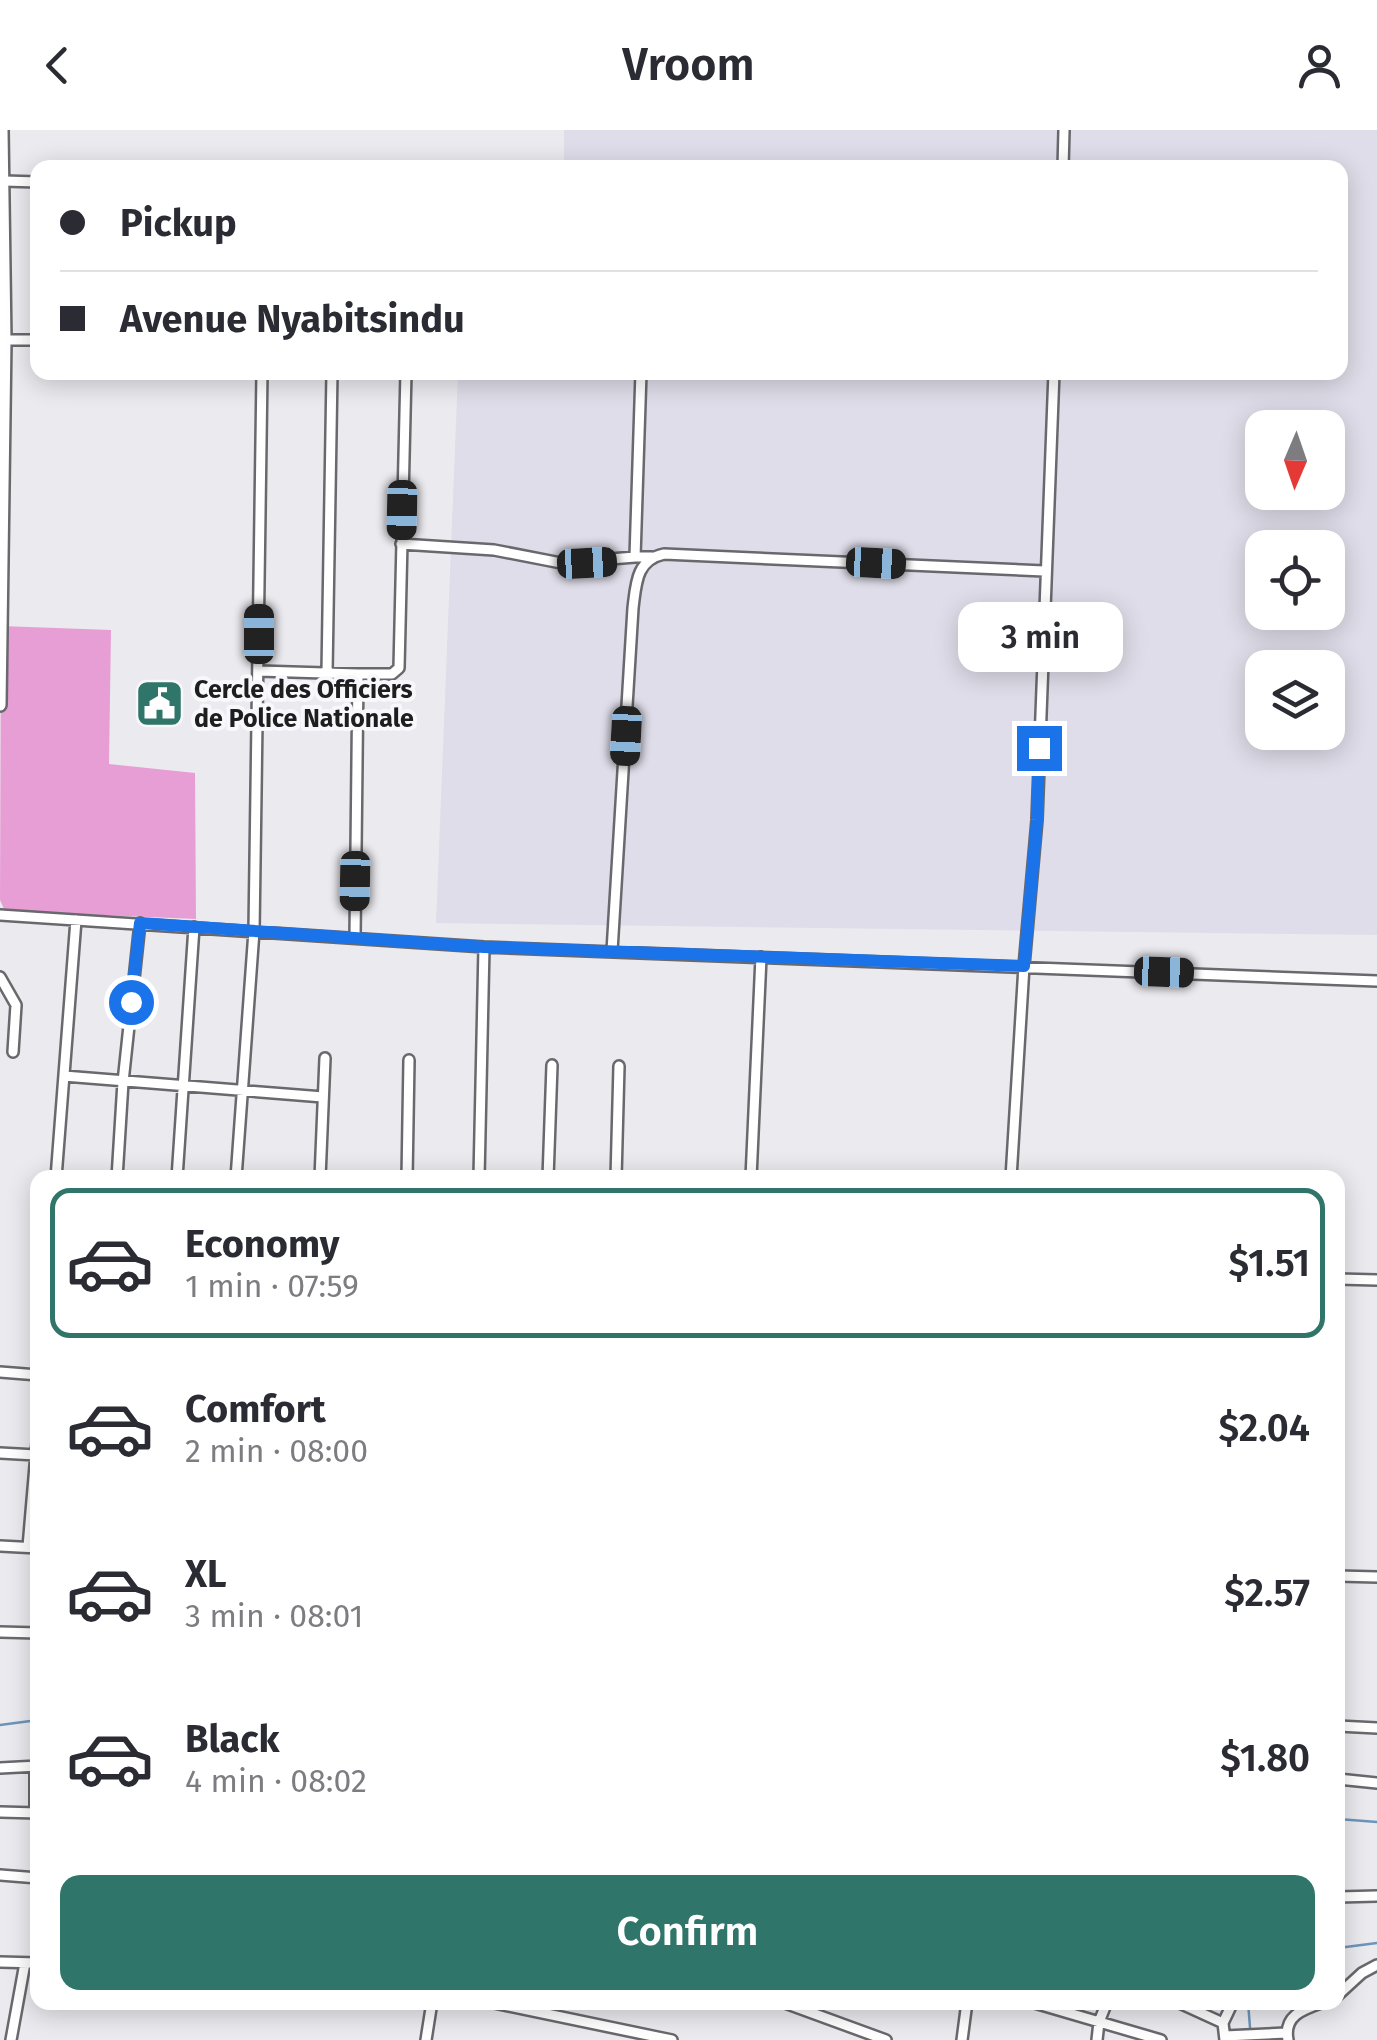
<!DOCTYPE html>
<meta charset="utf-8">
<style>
:root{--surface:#fff;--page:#f7f7f7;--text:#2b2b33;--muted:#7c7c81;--line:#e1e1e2;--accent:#307569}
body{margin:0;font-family:"Fira Sans",sans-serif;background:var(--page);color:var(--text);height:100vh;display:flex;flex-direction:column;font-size:38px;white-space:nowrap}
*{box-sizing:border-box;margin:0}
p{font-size:32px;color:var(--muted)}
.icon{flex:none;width:55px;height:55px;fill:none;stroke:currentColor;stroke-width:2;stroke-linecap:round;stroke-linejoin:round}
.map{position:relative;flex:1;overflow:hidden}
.side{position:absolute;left:30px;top:1040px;width:1315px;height:840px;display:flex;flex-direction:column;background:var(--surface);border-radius:20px;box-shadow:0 5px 25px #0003}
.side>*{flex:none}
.banner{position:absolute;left:30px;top:30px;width:1318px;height:220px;border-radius:20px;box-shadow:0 5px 25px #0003;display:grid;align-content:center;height:220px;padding:0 30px;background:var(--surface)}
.needle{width:65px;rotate:182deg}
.controls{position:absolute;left:1245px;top:280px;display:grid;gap:20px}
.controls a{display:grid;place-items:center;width:100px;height:100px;border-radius:20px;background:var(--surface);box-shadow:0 5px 25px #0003;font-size:50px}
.end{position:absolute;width:45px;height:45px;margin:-22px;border:12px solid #1a73e8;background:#fff;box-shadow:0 0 0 5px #fff}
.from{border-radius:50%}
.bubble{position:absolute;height:70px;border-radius:20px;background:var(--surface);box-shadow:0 5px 25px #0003;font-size:32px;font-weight:600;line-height:70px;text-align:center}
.car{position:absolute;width:30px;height:60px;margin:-30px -15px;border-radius:12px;box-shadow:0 0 8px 2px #0007;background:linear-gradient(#222 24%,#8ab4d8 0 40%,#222 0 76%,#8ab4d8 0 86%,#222 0)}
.banner b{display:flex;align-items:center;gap:35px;height:95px;font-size:38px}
.banner b+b{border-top:2px solid var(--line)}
.banner i{width:25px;height:25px;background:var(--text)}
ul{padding:18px 0 0;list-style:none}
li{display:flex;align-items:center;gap:30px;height:150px;margin:0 20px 15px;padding:0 10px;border:5px solid transparent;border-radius:20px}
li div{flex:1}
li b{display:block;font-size:38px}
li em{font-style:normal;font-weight:600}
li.on{border-color:var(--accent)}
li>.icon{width:90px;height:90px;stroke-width:1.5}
.action{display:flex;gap:20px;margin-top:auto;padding:20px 30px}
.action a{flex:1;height:115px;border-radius:20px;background:var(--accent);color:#fff;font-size:40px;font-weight:600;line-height:115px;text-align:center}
header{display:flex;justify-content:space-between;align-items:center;height:130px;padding:0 30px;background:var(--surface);font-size:45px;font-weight:600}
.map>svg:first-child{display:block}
</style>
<header><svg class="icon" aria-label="back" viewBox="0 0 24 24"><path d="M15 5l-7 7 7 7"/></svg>Vroom<svg class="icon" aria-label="person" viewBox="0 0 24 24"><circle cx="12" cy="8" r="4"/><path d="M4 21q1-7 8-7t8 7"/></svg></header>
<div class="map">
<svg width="1377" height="1910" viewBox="0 0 1377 1910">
<rect width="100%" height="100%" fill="#ebeaef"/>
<path fill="#dedde9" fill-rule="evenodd" d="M 564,0 L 1377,0 L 1377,805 L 436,793 L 458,243 L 1340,242 L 1340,38 L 564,38 ZM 1262,298 L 1328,298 L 1328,362 L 1262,362 ZM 1262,418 L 1328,418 L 1328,482 L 1262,482 ZM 1262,538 L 1328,538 L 1328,602 L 1262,602 Z"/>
<path fill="#e79ed5" d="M 33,74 L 38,74 L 37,191 L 30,190 Z
M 1,496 L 111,500 L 109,634 L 195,643 L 196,789 L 5,781 L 0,770 Z"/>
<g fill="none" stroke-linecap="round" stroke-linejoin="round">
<path stroke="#6c95bb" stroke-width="2.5" d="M 0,1595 L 38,1590
M 1338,1689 L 1377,1692
M 1338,1818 L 1377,1813
M 1248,1872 L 1251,1910"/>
<defs>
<path id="minor" d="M 1063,38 L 1064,0
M 4,51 L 38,52
M 5,210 L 38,210
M 641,242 L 635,427 L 652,427
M 401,414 L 494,420 L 561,433 L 635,427
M 259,541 L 358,544
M 327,543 L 332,242
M 0,785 L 484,817 L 1377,851
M 355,808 L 358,544 L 392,544 L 399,538 L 406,242
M 612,821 L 633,478 C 636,454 636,430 664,424 L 1044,441
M 0,847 L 16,875 L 13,922
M 64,946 L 323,967
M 56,1048 L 76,790
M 117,1048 L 123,952 L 140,793
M 177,1048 L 194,797
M 236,1048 L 254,801 L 262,242
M 320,1048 L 325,928
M 407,1048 L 409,930
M 479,1048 L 484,817
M 548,1048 L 552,935
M 616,1048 L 619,936
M 751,1048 L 761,827
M 1011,1048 L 1024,836 L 1037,690 L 1054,242
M 1338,1149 L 1377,1150
M 0,1242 L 38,1245
M 0,1323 L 36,1325
M 0,1416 L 38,1418
M 28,1417 L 38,1301
M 1338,1446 L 1377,1447
M 0,1502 L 38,1503
M 1338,1596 L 1377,1598
M 35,1636 L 35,1683
M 0,1638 L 38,1636
M 1338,1649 L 1377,1653
M 0,1682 L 38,1683
M 0,1745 L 38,1748
M 1338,1767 L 1377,1766
M 0,1832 L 38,1833
M 1338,1865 L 1362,1843 L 1377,1835
M 489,1872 L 672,1910
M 782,1872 L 886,1910
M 1031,1872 L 1161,1910
M 1177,1872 L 1223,1893
M 1225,1906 L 1286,1903
M 11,1910 L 25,1833
M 426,1910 L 432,1872
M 962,1910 L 967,1872
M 1097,1910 L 1099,1892 L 1107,1872
M 1225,1910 L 1223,1893 L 1233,1872
M 1288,1910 C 1283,1885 1304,1879 1324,1872"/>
<path id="major" d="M 0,575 L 5,210 L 2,0"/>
</defs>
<use href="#minor" stroke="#69686d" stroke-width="14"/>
<use href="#major" stroke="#69686d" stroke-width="16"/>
<use href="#minor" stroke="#fff" stroke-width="9"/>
<use href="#major" stroke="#fff" stroke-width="11"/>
</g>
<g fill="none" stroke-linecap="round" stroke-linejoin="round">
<path stroke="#1a73e8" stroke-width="12" d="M 131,872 L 140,793 L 484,817 L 1024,836 L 1037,690 L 1039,618"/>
</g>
<defs>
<symbol id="civic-square" viewBox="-11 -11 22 22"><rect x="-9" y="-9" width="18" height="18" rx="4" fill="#307569" stroke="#f8f7fc"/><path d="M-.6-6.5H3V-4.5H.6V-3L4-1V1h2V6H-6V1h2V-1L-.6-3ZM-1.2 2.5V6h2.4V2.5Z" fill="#fff"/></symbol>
</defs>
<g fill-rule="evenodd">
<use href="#civic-square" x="132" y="546" width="55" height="55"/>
</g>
<g text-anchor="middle" stroke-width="8" stroke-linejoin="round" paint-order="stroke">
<g font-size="25" font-weight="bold" fill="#1e1e1f" stroke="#f8f7fc" text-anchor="start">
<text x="194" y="568">Cercle des Officiers<tspan x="194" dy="29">de Police Nationale</tspan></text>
</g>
</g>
</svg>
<div class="controls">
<a><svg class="needle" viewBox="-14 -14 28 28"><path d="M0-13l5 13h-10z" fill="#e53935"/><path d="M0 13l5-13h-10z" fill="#7c7c81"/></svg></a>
<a><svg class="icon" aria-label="locate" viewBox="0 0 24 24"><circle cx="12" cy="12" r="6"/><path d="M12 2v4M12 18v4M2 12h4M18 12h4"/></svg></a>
<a><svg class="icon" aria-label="layers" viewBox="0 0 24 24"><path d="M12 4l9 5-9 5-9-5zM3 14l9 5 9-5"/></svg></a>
</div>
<i class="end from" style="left:131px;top:872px"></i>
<i class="end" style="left:1039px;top:618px"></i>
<div class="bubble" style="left:958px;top:472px;width:165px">3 min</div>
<i class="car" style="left:402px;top:380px;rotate:181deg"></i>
<i class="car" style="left:587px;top:433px;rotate:87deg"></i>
<i class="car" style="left:876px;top:433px;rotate:93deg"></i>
<i class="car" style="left:259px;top:504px;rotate:0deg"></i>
<i class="car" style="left:626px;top:606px;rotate:183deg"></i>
<i class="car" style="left:355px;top:751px;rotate:181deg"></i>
<i class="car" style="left:1164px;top:842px;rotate:92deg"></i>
<div class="banner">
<b><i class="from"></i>Pickup</b>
<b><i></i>Avenue Nyabitsindu</b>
</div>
<section class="side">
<ul>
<li class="on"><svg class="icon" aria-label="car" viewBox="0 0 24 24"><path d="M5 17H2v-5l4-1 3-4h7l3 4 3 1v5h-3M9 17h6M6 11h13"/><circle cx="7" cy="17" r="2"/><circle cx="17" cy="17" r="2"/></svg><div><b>Economy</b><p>1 min · 07:59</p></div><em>$1.51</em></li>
<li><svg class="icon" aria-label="car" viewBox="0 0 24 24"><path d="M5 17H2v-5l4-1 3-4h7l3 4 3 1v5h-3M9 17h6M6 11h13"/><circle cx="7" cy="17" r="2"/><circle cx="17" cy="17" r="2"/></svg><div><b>Comfort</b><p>2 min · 08:00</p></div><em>$2.04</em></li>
<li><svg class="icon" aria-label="car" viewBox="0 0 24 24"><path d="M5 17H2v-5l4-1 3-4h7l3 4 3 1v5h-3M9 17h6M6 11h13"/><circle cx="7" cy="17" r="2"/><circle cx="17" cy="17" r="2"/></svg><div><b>XL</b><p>3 min · 08:01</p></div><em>$2.57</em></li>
<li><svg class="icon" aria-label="car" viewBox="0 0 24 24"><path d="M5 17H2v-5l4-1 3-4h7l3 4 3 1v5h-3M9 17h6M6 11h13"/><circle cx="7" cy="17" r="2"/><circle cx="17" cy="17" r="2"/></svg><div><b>Black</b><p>4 min · 08:02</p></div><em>$1.80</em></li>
</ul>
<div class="action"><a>Confirm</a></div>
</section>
</div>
